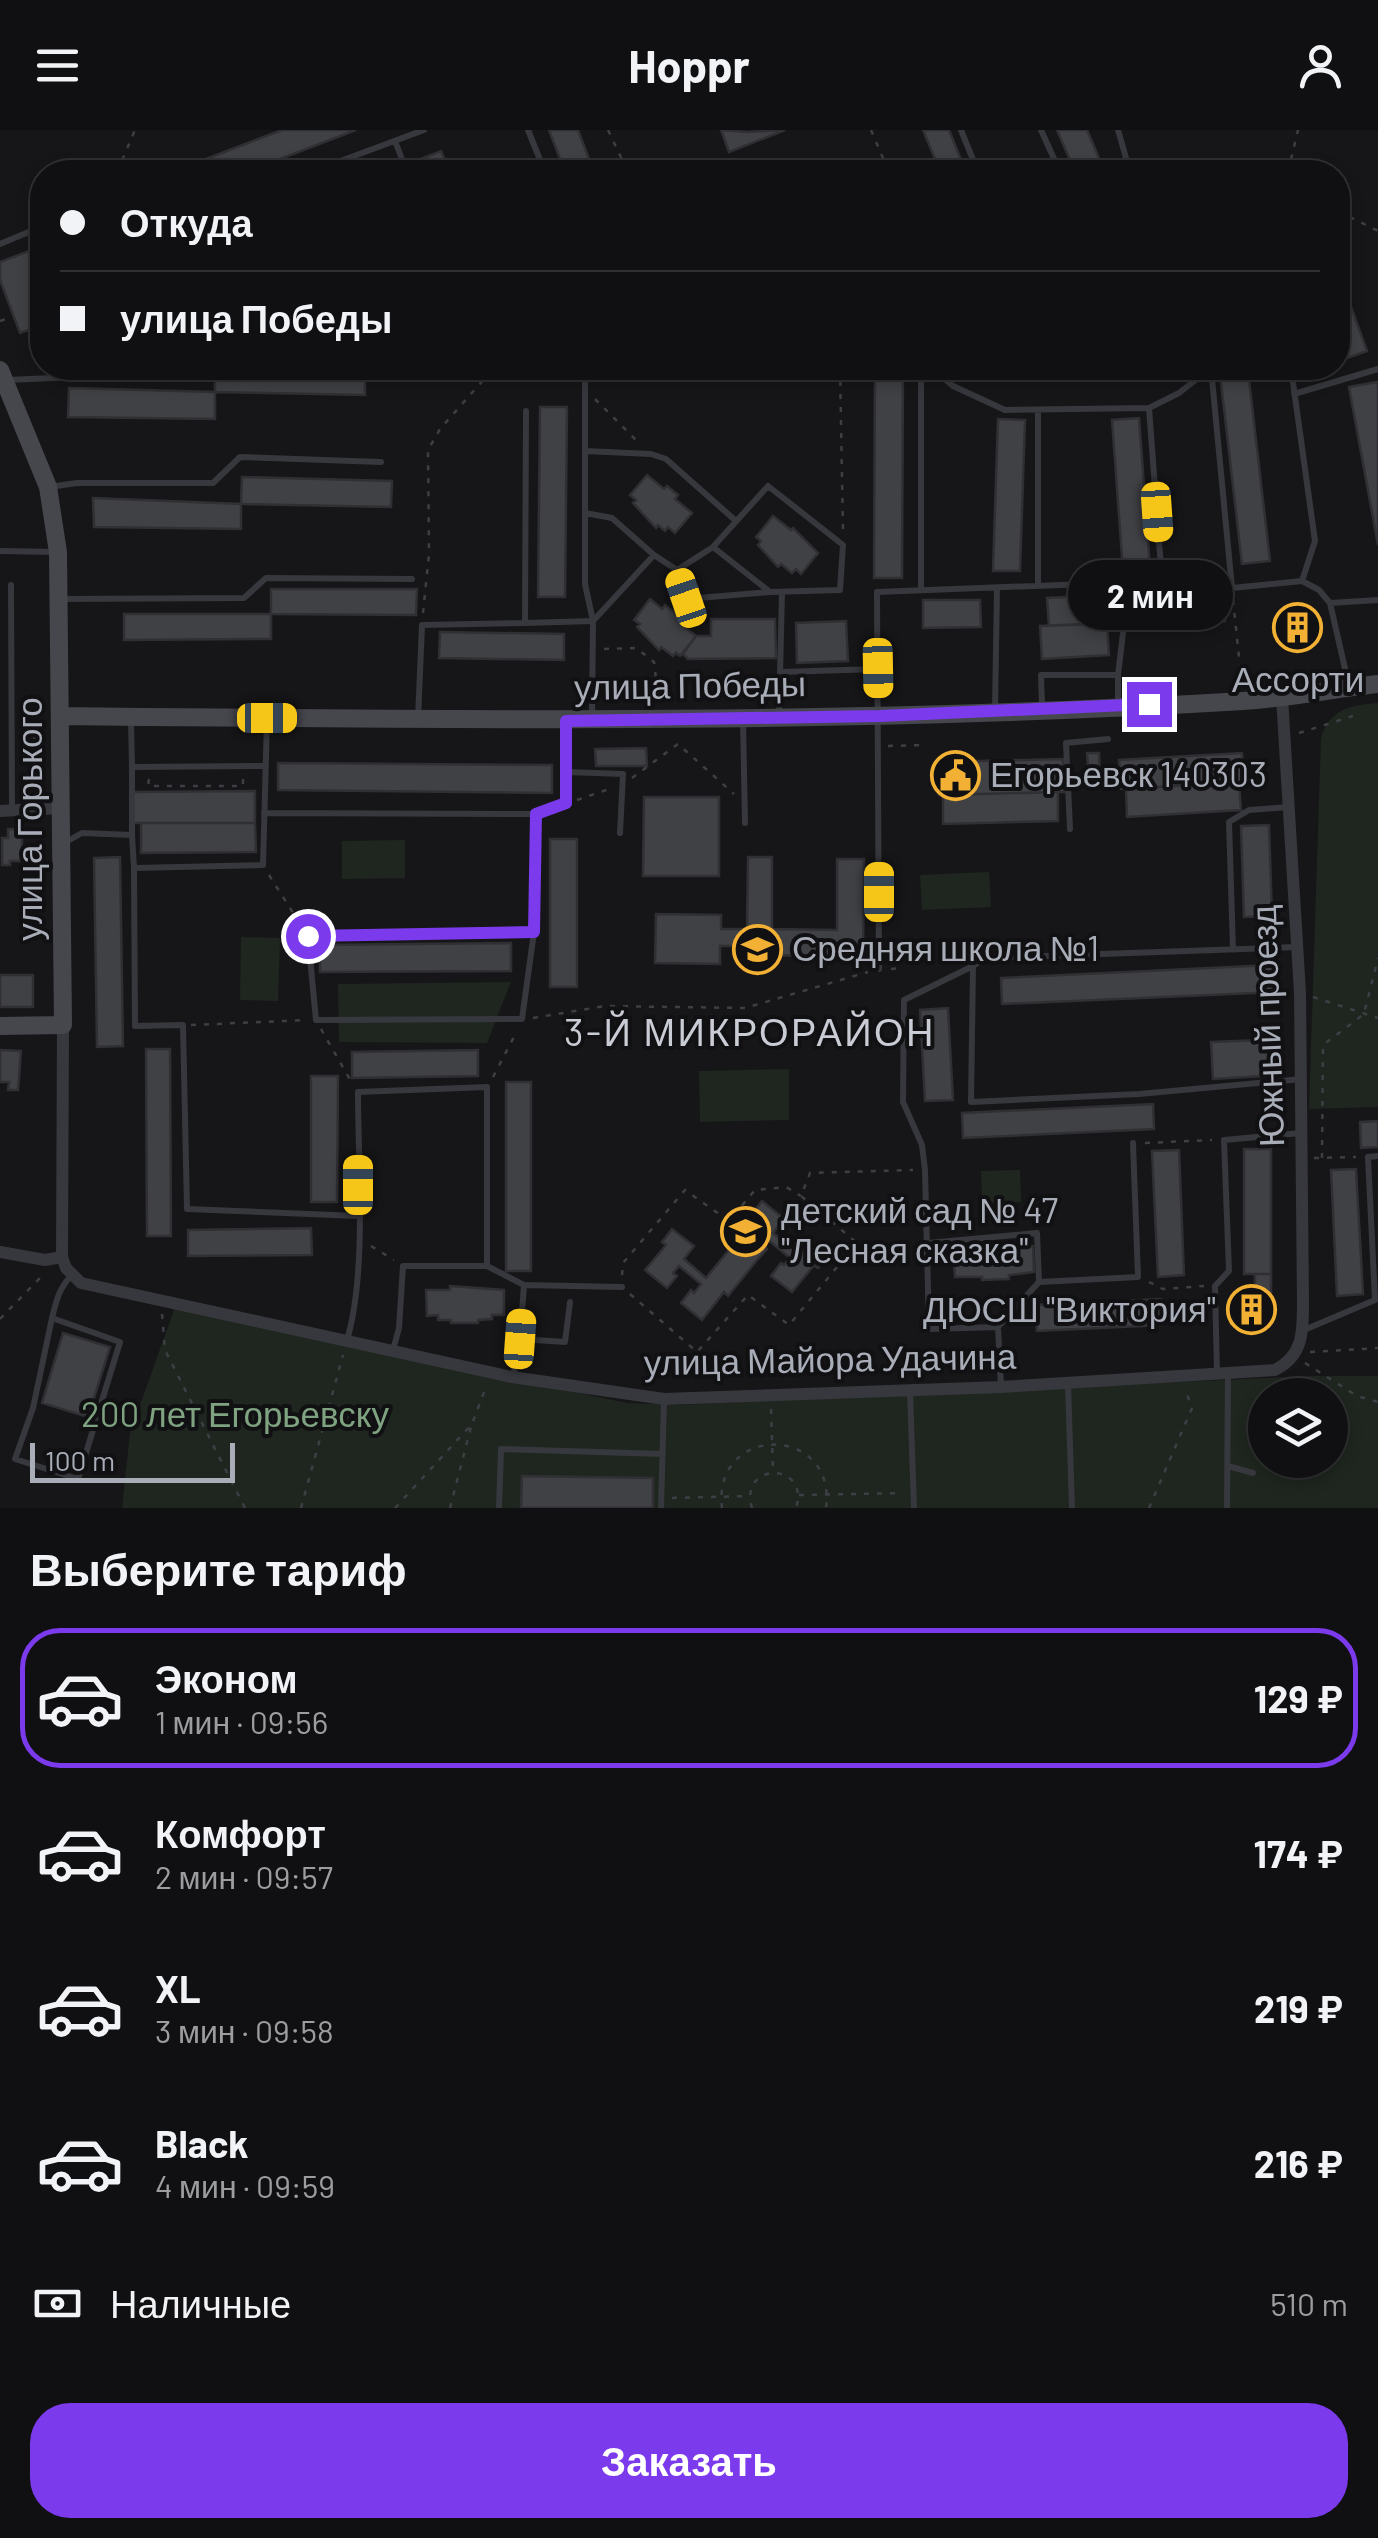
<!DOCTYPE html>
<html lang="ru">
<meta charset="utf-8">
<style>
:root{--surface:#101012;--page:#19191b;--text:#f1f3f6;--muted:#9c9d9f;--line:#303032;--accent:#7c3aed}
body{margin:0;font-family:Barlow,sans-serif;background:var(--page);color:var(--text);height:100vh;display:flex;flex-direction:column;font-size:38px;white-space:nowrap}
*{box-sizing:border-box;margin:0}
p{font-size:32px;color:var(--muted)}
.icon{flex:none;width:55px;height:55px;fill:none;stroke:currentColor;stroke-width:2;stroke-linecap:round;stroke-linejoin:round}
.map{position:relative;height:1378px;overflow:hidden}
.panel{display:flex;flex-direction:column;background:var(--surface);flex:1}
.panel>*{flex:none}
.guide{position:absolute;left:30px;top:30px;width:1320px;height:220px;border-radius:40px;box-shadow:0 5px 15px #0003,0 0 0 2px var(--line);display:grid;align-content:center;height:220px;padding:0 30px;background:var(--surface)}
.tools{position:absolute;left:1248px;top:1248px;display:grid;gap:20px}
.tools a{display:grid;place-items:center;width:100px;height:100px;border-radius:50%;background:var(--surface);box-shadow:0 5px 15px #0003,0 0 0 2px var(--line);font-size:50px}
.scale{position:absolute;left:30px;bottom:25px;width:205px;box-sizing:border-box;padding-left:10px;border:5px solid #a8adb8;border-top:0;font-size:28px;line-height:35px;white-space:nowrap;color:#a8adb8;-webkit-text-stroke:8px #111113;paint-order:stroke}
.end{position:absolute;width:45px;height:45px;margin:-22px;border:12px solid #7c3aed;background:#fff;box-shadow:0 0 0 5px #fff}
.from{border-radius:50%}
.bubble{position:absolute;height:70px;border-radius:35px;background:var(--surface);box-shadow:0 5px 15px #0003,0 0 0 2px var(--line);font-size:32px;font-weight:700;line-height:70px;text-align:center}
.car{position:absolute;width:30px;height:60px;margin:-30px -15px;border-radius:12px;box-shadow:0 0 8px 2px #0007;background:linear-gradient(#f5c518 24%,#345 0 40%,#f5c518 0 76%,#345 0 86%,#f5c518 0)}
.guide b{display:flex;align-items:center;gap:35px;height:95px;font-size:38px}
.guide b+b{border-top:2px solid var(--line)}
.guide i{width:25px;height:25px;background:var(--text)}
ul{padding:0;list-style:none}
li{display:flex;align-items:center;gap:30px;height:140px;margin:0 20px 15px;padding:0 10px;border:5px solid transparent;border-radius:40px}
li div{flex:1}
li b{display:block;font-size:38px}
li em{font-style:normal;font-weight:700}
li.selected{border-color:var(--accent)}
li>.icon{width:90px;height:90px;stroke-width:1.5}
h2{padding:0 30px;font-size:45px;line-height:120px}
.pay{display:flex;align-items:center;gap:25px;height:110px;padding:0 30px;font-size:38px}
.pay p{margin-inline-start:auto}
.button{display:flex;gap:20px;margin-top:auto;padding:20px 30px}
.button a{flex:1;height:115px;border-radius:40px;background:var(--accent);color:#fff;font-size:40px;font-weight:700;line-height:115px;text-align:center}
header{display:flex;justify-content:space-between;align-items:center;height:130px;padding:0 30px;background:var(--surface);font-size:45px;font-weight:700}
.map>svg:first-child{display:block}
</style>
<header><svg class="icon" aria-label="menu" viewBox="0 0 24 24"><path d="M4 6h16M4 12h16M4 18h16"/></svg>Hoppr<svg class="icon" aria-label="person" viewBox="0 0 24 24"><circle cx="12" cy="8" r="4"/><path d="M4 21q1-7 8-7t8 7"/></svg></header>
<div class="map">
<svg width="1378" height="1378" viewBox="0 0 1378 1378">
<rect width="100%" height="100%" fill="#161618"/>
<path fill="#1e261f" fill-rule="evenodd" d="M 1378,573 L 1378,977 L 1309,979 L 1321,608 C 1330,579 1350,575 1378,573 Z
M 405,710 L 405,748 L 342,749 L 342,711 Z
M 989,742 L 991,777 L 922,780 L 920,745 Z
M 241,807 L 280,808 L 278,871 L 240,870 Z
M 511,852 L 487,913 L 339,912 L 338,854 Z
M 789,939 L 789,990 L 700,992 L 699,941 Z
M 1020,1040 L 1021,1072 L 982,1074 L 981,1041 Z
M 175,1177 L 627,1273 L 677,1275 L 1310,1246 L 1378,1246 L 1378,1378 L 122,1378 L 130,1303 ZM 1265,1265 L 1330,1265 L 1330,1330 L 1265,1330 Z"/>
<path fill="#404145" stroke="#303034" stroke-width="2.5" d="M 282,0 L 356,0 L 246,42 L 172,42 Z
M 549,0 L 578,0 L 594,42 L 565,42 Z
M 721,0 L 747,2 L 785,0 L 729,22 Z
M 923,0 L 949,0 L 962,32 L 940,41 Z
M 1057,0 L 1087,0 L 1099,28 L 1074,39 Z
M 441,21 L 450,42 L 423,42 L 418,30 Z
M 29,121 L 32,129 L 42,125 L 42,195 L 20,203 L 0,150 L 0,132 Z
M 1338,141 L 1367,221 L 1342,230 L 1338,219 Z
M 215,238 L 365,239 L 365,265 L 215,262 Z
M 875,238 L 903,238 L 902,448 L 874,448 Z
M 1248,241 L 1270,431 L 1242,434 L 1220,244 Z
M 1377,252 L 1378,257 L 1378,415 L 1349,257 Z
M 69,258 L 215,262 L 215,289 L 68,287 Z
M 540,277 L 567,277 L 565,467 L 538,467 Z
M 1139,288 L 1150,438 L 1123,440 L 1112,290 Z
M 998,289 L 1025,290 L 1020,441 L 993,441 Z
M 647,345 L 664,359 L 667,356 L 678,365 L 675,369 L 692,383 L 675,403 L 668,397 L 665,401 L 658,395 L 656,398 L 633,373 L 636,370 L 630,365 Z
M 242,347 L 392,351 L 391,377 L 241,374 Z
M 93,368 L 241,374 L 241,399 L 94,397 Z
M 773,386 L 791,400 L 793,398 L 818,423 L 801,444 L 796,439 L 792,443 L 781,434 L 778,437 L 758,415 L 761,411 L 756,407 Z
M 271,459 L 417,459 L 416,485 L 271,484 Z
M 1224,462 L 1225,491 L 1168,493 L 1167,464 Z
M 1105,465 L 1107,493 L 1049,496 L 1047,468 Z
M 650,469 L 662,479 L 665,475 L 689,494 L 686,498 L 696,506 L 680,526 L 676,523 L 673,526 L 661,517 L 659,520 L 637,497 L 640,494 L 634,490 Z
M 923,470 L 980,470 L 981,497 L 923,498 Z
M 1316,482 L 1318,512 L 1281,515 L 1279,485 Z
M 124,484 L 271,484 L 271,509 L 124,510 Z
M 711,489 L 775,489 L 776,528 L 688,529 L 683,524 L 696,506 L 711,506 Z
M 846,491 L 848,531 L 797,533 L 796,493 Z
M 1107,493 L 1109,525 L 1042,529 L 1040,496 Z
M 440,502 L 564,504 L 564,530 L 439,528 Z
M 646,618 L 647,636 L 596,636 L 595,619 Z
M 1087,623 L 1099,623 L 1100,651 L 1089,652 Z
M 1242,623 L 1244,652 L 1121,659 L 1119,630 Z
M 1063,629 L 1064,662 L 939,665 L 938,632 Z
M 278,633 L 552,635 L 552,663 L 278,660 Z
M 1239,652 L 1241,680 L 1127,687 L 1126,659 Z
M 255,661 L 255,693 L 133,693 L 133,662 Z
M 1058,662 L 1058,691 L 943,694 L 943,665 Z
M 644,667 L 719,667 L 719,746 L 643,746 Z
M 141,693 L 255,693 L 256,722 L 141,723 Z
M 1269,695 L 1272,786 L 1244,787 L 1241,696 Z
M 8,699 L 22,699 L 22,731 L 10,731 L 10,735 L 2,735 L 2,708 L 8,708 Z
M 550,709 L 577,709 L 577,857 L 550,857 Z
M 120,727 L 123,916 L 97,917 L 94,728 Z
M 748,727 L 772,727 L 772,799 L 837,800 L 837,729 L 864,729 L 863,826 L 746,825 L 747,816 L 720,816 L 720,834 L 655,833 L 656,784 L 721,785 L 721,799 L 747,799 Z
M 511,813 L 511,841 L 320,842 L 320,815 Z
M 1274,835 L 1275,862 L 1002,874 L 1001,848 Z
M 0,845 L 33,845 L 33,877 L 0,877 Z
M 948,878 L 953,970 L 925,971 L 920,880 Z
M 1260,910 L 1261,922 L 1268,921 L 1268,933 L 1261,934 L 1262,946 L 1213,949 L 1211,912 Z
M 146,919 L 170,919 L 171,1106 L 147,1106 Z
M 0,920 L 21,921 L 18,960 L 8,960 L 9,952 L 0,952 Z
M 478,920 L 478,946 L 352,948 L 352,922 Z
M 311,946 L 338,946 L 337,1072 L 311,1072 Z
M 506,952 L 531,952 L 531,1141 L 506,1141 Z
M 1153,974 L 1154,999 L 963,1008 L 962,983 Z
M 1378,991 L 1378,1017 L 1361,1018 L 1360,992 Z
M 1244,1019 L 1271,1019 L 1271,1144 L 1244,1144 Z
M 1179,1020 L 1184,1145 L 1158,1147 L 1152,1021 Z
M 1356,1039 L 1363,1164 L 1337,1166 L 1331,1040 Z
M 762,1071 L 784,1089 L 773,1103 L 796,1121 L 806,1108 L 829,1126 L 818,1138 L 814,1135 L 792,1162 L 771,1146 L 781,1133 L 784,1135 L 790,1128 L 767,1109 L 763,1115 L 767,1119 L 757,1130 L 728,1166 L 724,1162 L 702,1190 L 681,1173 L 691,1160 L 694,1163 L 701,1154 L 679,1136 L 673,1143 L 677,1146 L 667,1158 L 645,1140 L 666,1115 L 662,1112 L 672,1099 L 694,1116 L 684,1129 L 706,1148 L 756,1087 L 752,1084 Z
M 311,1098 L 312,1125 L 188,1126 L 188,1100 Z
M 1007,1113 L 1007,1118 L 1033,1116 L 1034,1142 L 1009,1145 L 1009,1149 L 982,1150 L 982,1147 L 955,1147 L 953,1121 L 980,1119 L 980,1114 Z
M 1255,1144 L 1271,1144 L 1271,1194 L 1231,1194 L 1231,1166 L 1255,1166 Z
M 450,1156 L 504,1160 L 504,1185 L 492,1185 L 492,1189 L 478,1190 L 478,1193 L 451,1193 L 451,1190 L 438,1190 L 438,1185 L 427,1186 L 426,1160 L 450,1160 Z
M 1161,1169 L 1162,1195 L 1037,1201 L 1035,1175 Z
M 63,1203 L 110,1217 L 88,1287 L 42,1273 Z
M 1259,1281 L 1265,1283 L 1265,1315 L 1250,1311 Z
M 522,1346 L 653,1348 L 653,1378 L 521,1378 Z"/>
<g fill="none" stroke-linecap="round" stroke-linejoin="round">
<path stroke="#3d3f44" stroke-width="2.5" stroke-dasharray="5 8" stroke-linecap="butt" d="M 608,0 L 628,42
M 871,0 L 889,42
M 983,30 L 1019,29 L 1044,36
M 117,42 L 135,0
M 955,42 L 967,36
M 1288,42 L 1298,0
M 1338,81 L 1378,101
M 0,191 L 8,188
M 840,238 L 843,401
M 595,269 L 639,313
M 1233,470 L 1242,556
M 423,483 L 429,424 L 428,320 L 440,299 L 494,238
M 604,519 L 636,518 L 654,532 L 658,566
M 1299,603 L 1353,586
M 20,607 L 42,608
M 888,616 L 925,615
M 632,648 L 678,614 L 734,664
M 149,649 L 148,656 L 243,656 L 243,647
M 577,670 L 612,658
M 269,745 L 302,797
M 891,839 L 902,838
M 1313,867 L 1378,888
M 533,888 L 605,876 L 745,878 L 868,842
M 191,895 L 308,890
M 321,899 L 352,953
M 493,947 L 517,901
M 1145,1013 L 1212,1010
M 1314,1028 L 1356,1027
M 1322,1028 L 1323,915 L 1364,884 L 1378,828
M 371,1116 L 394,1130
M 622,1145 L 623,1133 L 685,1060 L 729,1091 L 755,1060 L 786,1057 L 801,1066
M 1149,1152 L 1163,1159 L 1204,1156
M 630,1164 L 697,1222 L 748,1165 L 789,1195 L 857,1113 L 801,1066 L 810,1043 L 913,1040
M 162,1184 L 165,1220 L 245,1378
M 0,1189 L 39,1149 L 41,1142
M 1310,1222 L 1378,1218
M 1305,1233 L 1357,1266 L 1378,1272
M 771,1279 L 773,1341
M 799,1365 L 902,1363
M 672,1368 L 749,1366
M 301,1378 L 343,1225
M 395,1378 L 472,1294 L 486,1257
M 450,1378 L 471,1297
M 722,1378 C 712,1293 837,1294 826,1378
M 752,1378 C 738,1331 811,1332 796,1378
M 1149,1378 L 1192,1278 L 1185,1259"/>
<path stroke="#37383d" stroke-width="6" d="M 528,0 L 545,42
M 961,0 L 974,32
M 1041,0 L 1060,42
M 1118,0 L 1130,42
M 395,11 L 407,42
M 311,42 L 424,0
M 0,114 L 31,101 L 42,108
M 585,238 L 585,454 L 593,491 L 592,584
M 932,238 L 953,256 L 1005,280 L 1149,278 L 1179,263 L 1211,238
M 1211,238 L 1232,458
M 1291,238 L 1315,411 L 1302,451
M 7,250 L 190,242 L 193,238
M 1294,264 L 1378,239
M 1149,278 L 1162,451
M 585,321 L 651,324 L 666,329 L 736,391
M 49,357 L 77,353 L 213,353 L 240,327 L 381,332
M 585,383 L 612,388 L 654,425
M 0,421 L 57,422
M 677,440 L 713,417 L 768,356 L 843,415 L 840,460 L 770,462
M 11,455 L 12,678
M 1038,456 L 1038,280
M 921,460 L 921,238
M 61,469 L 244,468 L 266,448 L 412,449
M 1330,473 L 1378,470
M 525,493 L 593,491 L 654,425 L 677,440 L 686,469 L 770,462 L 713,417
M 780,542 L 878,539
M 1118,574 L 1118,545 L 1129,453
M 1042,576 L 1041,545 L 1118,545
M 995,580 L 997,458
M 779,586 L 782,462
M 131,589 L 132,637
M 418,589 L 422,495 L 525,493 L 526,281
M 743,589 L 745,693
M 566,642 L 623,644 L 620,703
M 264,683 L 536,684
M 1070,699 L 1066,613 L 1108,609
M 132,705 L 132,637 L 266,636
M 64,713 L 82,703 L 132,705 L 134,738 L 263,735 L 267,590
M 134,738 L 135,896 L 183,895 L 187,1079 L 358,1086
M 534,802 L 308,807 L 316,890 L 522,889 L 534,802 L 536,684 L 566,673 L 566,593
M 1233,820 L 1229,692 L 1249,680 L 1288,677
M 973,836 L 985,828 L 1297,817
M 879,839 L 877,462 L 1162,451 L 1232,458 L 1302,451 L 1319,460 L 1330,473 L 1349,556
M 928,1113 L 1037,1103 L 1039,1152
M 524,1155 L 622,1157
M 1375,1170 L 1368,1027 L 1378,1026
M 52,1188 L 120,1212 L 78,1349 L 15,1329 L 33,1278 L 52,1188 C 56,1172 59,1158 71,1146
M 998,1197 L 1039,1152 L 1138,1147 L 1133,1013
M 1304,1200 L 1375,1170
M 520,1209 L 565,1212 L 570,1172
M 347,1210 C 367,1143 358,1035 358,962 L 487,957 L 487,1136
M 393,1220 L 399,1198 L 403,1136 L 487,1136 L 524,1155 L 519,1224 L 513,1245
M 1217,1244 L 1215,1156 L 1229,1141 L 1224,1010 L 1301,1003
M 1068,1254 L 1072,1378
M 1001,1256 L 998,1197 L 929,1199 L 925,1040 L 922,1015 L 903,972 L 904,870 L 973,836 L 971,972 L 1139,964 L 1302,949
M 910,1261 L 914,1378
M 1228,1336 L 1253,1343
M 499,1378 L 501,1319 L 663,1324
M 661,1378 L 664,1269
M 1227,1378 L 1228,1245"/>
<path stroke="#37383d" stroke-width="12" d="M 0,681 L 62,678
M 63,895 L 62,1127 L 66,1138 L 81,1153 L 512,1247 L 664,1269 L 1001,1257 L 1275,1240 C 1303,1226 1303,1202 1303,1174 L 1300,863 L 1282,567
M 0,1122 L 45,1130 L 62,1127"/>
<path stroke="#45474d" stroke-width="18" d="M 0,240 L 48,357 L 58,422 L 63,895 L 0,896
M 62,586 C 456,590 850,595 1243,571 C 1288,568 1333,559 1378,554"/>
</g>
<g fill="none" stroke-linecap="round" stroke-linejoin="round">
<path stroke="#7c3aed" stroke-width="12" d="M 308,806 L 534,802 L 536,684 L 566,673 L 566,591 L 880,586 L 1149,574"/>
</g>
<defs>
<symbol id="building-ring" viewBox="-11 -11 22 22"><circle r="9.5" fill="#111113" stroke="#f2b134" stroke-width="1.5"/><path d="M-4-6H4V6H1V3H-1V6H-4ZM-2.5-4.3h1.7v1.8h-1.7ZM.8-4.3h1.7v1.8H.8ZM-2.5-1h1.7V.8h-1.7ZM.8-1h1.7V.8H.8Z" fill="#f2b134"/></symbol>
<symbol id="civic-ring" viewBox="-11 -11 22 22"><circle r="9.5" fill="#111113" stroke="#f2b134" stroke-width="1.5"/><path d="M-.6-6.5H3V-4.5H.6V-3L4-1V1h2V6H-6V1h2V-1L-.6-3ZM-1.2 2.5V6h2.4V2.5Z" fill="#f2b134"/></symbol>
<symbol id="school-ring" viewBox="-11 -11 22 22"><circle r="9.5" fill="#111113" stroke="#f2b134" stroke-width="1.5"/><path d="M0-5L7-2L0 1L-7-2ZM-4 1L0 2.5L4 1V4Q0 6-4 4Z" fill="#f2b134"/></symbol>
</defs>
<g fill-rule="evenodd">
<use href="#building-ring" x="1270" y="470" width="55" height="55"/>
<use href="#civic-ring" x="928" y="618" width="55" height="55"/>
<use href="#school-ring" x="730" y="792" width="55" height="55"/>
<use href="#school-ring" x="718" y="1074" width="55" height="55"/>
<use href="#building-ring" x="1224" y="1152" width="55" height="55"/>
</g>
<g text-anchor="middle" stroke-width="8" stroke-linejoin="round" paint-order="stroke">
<g font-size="35" fill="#a8adb8" stroke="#111113" text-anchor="start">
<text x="1298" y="562" text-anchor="middle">Ассорти</text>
<text x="990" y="657">Егорьевск 140303</text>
<text x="792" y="831">Средняя школа №1</text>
<text x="781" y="1093">детский сад № 47<tspan x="781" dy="40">"Лесная сказка"</tspan></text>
<text x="1216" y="1192" text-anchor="end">ДЮСШ "Виктория"</text>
</g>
<g font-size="35" fill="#a8adb8" stroke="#111113">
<text transform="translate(690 556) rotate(-1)" y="12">улица Победы</text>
<text transform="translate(30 689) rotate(-90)" y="12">улица Горького</text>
<text transform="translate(1268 896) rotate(-92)" y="12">Южный проезд</text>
<text transform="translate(830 1230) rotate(-1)" y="12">улица Майора Удачина</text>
</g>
<g font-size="35" fill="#7fa381" stroke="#111113">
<text x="235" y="1297">200 лет Егорьевску</text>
</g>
<g font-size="38" letter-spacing="2.5" fill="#c9ccd4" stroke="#111113">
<text x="750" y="916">3-Й МИКРОРАЙОН</text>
</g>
</g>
</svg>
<div class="tools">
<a><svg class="icon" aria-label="layers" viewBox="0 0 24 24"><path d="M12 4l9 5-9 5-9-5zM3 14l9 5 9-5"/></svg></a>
</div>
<div class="scale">100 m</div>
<i class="end from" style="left:308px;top:806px"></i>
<i class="end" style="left:1149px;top:574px"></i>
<div class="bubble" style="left:1068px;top:430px;width:165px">2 мин</div>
<i class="car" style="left:1157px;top:382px;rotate:176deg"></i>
<i class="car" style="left:686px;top:468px;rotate:341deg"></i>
<i class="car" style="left:878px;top:538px;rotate:179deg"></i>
<i class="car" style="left:267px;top:588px;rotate:90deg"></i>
<i class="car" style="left:879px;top:762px;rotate:0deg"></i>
<i class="car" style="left:358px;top:1055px;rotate:0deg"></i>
<i class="car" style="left:520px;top:1209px;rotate:4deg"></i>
<div class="guide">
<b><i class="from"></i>Откуда</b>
<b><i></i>улица Победы</b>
</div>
</div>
<section class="panel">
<h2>Выберите тариф</h2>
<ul>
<li class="selected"><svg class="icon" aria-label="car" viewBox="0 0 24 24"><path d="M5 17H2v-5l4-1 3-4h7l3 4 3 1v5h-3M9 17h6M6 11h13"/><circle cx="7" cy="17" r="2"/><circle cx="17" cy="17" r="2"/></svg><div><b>Эконом</b><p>1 мин · 09:56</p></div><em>129 ₽</em></li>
<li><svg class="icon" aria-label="car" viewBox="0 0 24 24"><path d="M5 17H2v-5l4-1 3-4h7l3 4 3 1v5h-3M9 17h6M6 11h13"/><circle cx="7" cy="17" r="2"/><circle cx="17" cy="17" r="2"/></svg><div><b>Комфорт</b><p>2 мин · 09:57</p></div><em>174 ₽</em></li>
<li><svg class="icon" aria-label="car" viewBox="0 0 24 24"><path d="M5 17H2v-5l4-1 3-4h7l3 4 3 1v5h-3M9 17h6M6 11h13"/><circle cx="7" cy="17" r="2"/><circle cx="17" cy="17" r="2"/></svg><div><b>XL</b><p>3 мин · 09:58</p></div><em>219 ₽</em></li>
<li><svg class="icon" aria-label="car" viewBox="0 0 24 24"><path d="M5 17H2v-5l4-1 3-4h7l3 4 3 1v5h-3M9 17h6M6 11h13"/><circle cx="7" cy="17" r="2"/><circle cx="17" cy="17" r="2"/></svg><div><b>Black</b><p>4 мин · 09:59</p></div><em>216 ₽</em></li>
</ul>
<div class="pay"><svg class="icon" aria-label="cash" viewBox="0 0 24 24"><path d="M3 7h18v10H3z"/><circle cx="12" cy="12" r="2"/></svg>Наличные<p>510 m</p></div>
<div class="button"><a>Заказать</a></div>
</section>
